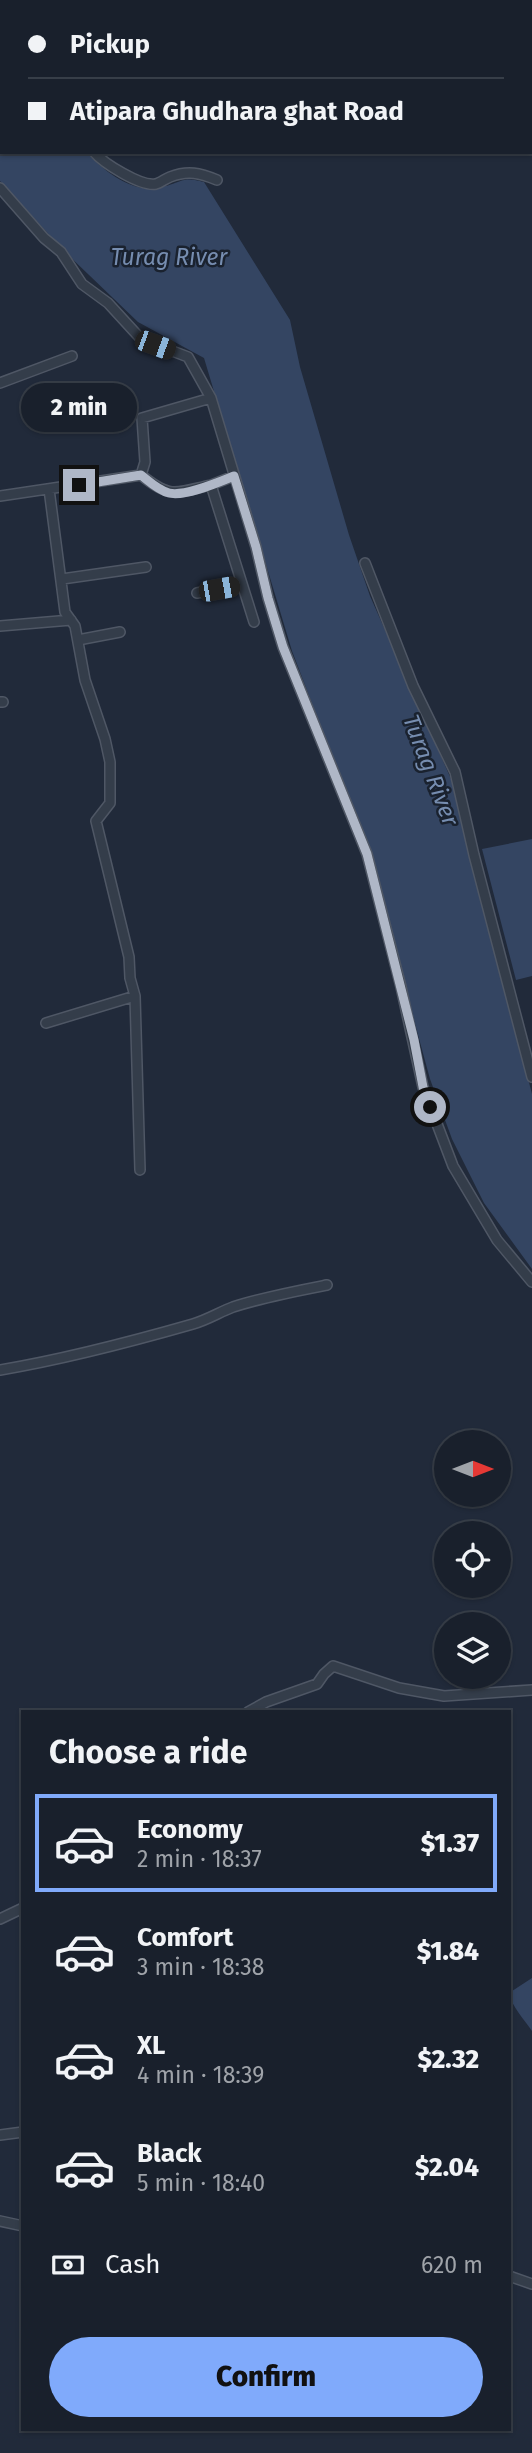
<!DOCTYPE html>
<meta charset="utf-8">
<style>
:root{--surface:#19202c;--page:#222834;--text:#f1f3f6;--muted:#9fa3a9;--line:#373e48;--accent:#80aafb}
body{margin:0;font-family:"Fira Sans",sans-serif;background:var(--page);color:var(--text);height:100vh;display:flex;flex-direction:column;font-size:26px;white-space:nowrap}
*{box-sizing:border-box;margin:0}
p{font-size:23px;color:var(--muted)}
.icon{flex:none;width:38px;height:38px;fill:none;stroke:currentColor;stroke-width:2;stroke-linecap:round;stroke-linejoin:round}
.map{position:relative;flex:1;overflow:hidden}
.sheet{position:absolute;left:21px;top:1710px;width:490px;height:721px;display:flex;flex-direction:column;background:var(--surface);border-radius:0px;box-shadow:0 2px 5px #0004,0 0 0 2px var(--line)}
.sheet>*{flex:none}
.banner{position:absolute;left:0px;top:0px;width:532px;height:154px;box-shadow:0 2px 5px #0004,0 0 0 2px var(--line);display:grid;align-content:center;height:154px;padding:0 28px;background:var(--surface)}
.needle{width:46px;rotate:90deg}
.controls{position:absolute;left:434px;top:1430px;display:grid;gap:14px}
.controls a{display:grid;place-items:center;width:77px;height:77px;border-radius:50%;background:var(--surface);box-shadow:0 2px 5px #0004,0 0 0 2px var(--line);font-size:35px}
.end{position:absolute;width:32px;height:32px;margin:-16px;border:9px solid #afb7c7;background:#111;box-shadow:0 0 0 4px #111}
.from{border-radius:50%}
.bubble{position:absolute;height:49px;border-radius:24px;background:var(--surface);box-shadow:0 2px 5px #0004,0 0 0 2px var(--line);font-size:23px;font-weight:800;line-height:49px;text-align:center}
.car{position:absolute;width:21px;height:42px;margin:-21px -10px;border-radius:9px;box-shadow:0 0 5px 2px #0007;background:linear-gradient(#222 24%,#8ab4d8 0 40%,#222 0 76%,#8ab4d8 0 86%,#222 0)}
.banner b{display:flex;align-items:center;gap:24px;height:66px;font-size:26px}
.banner b+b{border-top:2px solid var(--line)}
.banner i{width:18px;height:18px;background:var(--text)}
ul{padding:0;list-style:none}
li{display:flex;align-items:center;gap:21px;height:98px;margin:0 14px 10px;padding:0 14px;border:4px solid transparent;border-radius:0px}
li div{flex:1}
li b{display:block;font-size:26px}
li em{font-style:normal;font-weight:800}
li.active{border-color:var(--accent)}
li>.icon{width:63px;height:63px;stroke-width:1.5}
h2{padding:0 28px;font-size:32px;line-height:84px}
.pay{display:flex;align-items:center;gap:18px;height:77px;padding:0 28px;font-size:26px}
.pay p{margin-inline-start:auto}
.cta{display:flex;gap:14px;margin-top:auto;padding:14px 28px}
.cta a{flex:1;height:80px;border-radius:42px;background:var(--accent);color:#111;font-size:28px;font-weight:800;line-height:80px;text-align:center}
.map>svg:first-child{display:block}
</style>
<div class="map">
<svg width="532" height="2453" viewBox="0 0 532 2453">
<rect width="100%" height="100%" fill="#212a3a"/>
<path fill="#344562" d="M 0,55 L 2,152 L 86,152 C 105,172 134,195 162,187 C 184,182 180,176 204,182 L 290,320 L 300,367 L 349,535 L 370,596 L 451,779 L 532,1094 L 532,1269 L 484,1203 L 452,1139 L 430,1079 L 367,847 L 292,651 L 204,358 L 138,322 L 64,251 L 0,181 Z
M 532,839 L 532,976 L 516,980 L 482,849 Z
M 532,1978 L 532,2031 C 524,2019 512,2007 509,1993 Z"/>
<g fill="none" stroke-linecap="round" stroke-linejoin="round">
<defs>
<path id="street" d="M 530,39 L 532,39
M 0,43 L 2,45
M 94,152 C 103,163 141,187 156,184 C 160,183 165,179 170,177 C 188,170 200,173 217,180
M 0,188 L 44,238 L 61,252 L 82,284 L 108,303 L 141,339 L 188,357 L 211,398 L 256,547 L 268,598 L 283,647 L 367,854 L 401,987 L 423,1087 L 453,1166 L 497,1240 L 532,1282
M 0,383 L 72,356
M 141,475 C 171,499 175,493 211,485 L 254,622
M 141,475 L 145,462 L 142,418 L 211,398
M 211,485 L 234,476
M 49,489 L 65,612 L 75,626 L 85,680 L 105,739 L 110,762 L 110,803 L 96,821 L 129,957 L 130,978 L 135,996 L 140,1170
M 0,496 L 141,475
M 365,563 L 413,686 L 455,772 L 474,855 L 532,1077
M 62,579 L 146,567
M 197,593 L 242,584
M 0,626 L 71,620
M 78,640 L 120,632
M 0,702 L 3,702
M 46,1023 L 135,996
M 0,1370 C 66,1359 130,1342 193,1324 C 207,1320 220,1312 233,1307 C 264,1297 296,1291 327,1285
M 248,1712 L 266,1702 L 317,1684 L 324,1674 L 333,1666 L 399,1688 L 444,1696 L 532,1690
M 0,1919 L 23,1908
M 0,2135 L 23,2132
M 0,2221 L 23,2226
M 509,2276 L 532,2284"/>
</defs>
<use href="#street" stroke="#4f5765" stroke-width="12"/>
<use href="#street" stroke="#343d4a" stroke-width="9"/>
</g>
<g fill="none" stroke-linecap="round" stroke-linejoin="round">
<path stroke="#afb7c7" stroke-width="9" d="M 79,485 L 141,475 C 150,482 158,490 169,493 C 185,497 219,482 234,476 L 256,547 L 268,598 L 283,647 L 367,854 L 414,1040 L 423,1087 L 430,1107"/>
</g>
<g text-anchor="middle" stroke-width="5" stroke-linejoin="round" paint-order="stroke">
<g font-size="23" font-style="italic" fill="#768db0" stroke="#1a222f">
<text x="169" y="265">Turag River</text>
<text transform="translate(431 770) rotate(69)" y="8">Turag River</text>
</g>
</g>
</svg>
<div class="controls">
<a><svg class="needle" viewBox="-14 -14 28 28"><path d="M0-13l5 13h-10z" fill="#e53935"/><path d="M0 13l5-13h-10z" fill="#9fa3a9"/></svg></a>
<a><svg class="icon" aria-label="locate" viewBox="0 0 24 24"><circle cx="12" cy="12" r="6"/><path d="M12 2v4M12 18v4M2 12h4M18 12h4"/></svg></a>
<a><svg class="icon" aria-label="layers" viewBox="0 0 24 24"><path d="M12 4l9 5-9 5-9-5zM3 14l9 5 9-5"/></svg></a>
</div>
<i class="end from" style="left:430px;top:1107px"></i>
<i class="end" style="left:79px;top:485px"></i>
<div class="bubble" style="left:21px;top:383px;width:116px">2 min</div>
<i class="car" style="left:155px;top:345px;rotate:110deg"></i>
<i class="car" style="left:219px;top:589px;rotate:80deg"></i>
<div class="banner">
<b><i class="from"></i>Pickup</b>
<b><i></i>Atipara Ghudhara ghat Road</b>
</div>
<section class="sheet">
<h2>Choose a ride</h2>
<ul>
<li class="active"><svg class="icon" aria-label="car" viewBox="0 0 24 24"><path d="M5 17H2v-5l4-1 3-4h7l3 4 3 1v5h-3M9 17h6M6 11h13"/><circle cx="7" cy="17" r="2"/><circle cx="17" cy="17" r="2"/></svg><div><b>Economy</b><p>2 min · 18:37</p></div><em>$1.37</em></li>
<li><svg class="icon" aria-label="car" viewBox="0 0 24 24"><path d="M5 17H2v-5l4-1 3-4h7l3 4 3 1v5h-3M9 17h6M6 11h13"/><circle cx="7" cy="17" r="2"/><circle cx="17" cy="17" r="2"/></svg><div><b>Comfort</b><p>3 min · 18:38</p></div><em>$1.84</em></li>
<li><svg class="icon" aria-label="car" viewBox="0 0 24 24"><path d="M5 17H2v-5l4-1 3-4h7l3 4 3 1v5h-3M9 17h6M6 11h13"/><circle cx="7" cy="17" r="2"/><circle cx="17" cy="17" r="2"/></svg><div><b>XL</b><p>4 min · 18:39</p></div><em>$2.32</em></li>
<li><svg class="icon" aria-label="car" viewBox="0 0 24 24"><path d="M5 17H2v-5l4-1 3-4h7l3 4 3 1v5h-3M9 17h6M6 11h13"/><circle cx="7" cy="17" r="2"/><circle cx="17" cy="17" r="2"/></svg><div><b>Black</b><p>5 min · 18:40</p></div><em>$2.04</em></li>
</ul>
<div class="pay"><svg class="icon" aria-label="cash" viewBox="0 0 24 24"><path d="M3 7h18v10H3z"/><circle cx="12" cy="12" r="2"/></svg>Cash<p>620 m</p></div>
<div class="cta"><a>Confirm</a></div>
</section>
</div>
